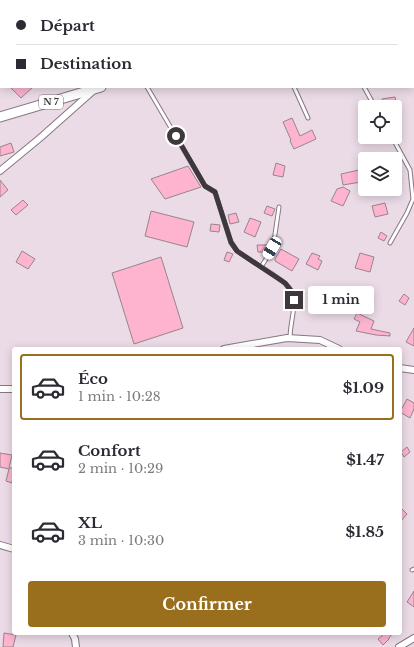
<!DOCTYPE html>
<html lang="fr">
<meta charset="utf-8">
<style>
:root{--surface:#fff;--page:#f2f2f3;--text:#2b2b33;--muted:#7c7c81;--line:#e1e1e2;--accent:#996e1c}
body{margin:0;font-family:"Libre Baskerville",serif;background:var(--page);color:var(--text);height:100vh;display:flex;flex-direction:column;font-size:15px;white-space:nowrap}
*{box-sizing:border-box;margin:0}
p{font-size:13px;color:var(--muted)}
.icon{flex:none;width:22px;height:22px;fill:none;stroke:currentColor;stroke-width:2;stroke-linecap:round;stroke-linejoin:round}
.map{position:relative;flex:1;overflow:hidden}
.side{position:absolute;left:12px;top:347px;width:390px;height:288px;display:flex;flex-direction:column;background:var(--surface);border-radius:4px;box-shadow:0 2px 10px #0003}
.side>*{flex:none}
.banner{position:absolute;left:0px;top:0px;width:414px;height:88px;box-shadow:0 2px 10px #0003;display:grid;align-content:center;height:88px;padding:0 16px;background:var(--surface)}
.controls{position:absolute;left:358px;top:100px;display:grid;gap:8px}
.controls a{display:grid;place-items:center;width:44px;height:44px;border-radius:4px;background:var(--surface);box-shadow:0 2px 10px #0003;font-size:20px}
.end{position:absolute;width:18px;height:18px;margin:-9px;border:5px solid #3e383d;background:#fff;box-shadow:0 0 0 2px #fff}
.from{border-radius:50%}
.bubble{position:absolute;height:28px;border-radius:4px;background:var(--surface);box-shadow:0 2px 10px #0003;font-size:13px;font-weight:800;line-height:28px;text-align:center}
.car{position:absolute;width:12px;height:24px;margin:-12px -6px;border-radius:5px;box-shadow:0 0 3px 1px #0007;background:linear-gradient(#fff 24%,#345 0 40%,#fff 0 76%,#345 0 86%,#fff 0)}
.banner b{display:flex;align-items:center;gap:14px;height:38px;font-size:15px}
.banner b+b{border-top:1px solid var(--line)}
.banner i{width:10px;height:10px;background:var(--text)}
ul{padding:7px 0 0;list-style:none}
li{display:flex;align-items:center;gap:12px;height:66px;margin:0 8px 6px;padding:0 8px;border:2px solid transparent;border-radius:4px}
li div{flex:1}
li b{display:block;font-size:15px}
li em{font-style:normal;font-weight:800}
li.selected{border-color:var(--accent)}
li>.icon{width:36px;height:36px;stroke-width:1.5}
.button{display:flex;gap:8px;margin-top:auto;padding:8px 16px}
.button a{flex:1;height:46px;border-radius:4px;background:var(--accent);color:#fff;font-size:16px;font-weight:800;line-height:46px;text-align:center}
.map>svg:first-child{display:block}
</style>
<div class="map">
<svg width="414" height="647" viewBox="0 0 414 647">
<rect width="100%" height="100%" fill="#ebdbe7"/>
<path fill="#feb3ce" stroke="#97858b" d="M 10,87 L 33,87 L 21,98 Z
M 395,97 L 397,107 L 383,107 L 382,99 Z
M 292,118 L 300,136 L 312,130 L 316,139 L 294,149 L 290,141 L 291,140 L 283,122 Z
M 11,143 L 14,152 L 0,156 L 0,147 Z
M 276,163 L 285,166 L 283,177 L 273,175 Z
M 188,166 L 201,187 L 165,199 L 151,179 Z
M 359,170 L 361,182 L 343,185 L 341,174 Z
M 400,174 L 402,179 L 395,181 L 395,176 Z
M 0,180 L 8,190 L 0,197 Z
M 343,187 L 350,191 L 343,206 L 331,201 L 337,189 Z
M 23,200 L 28,205 L 16,215 L 11,210 Z
M 385,203 L 388,214 L 375,217 L 372,206 Z
M 267,206 L 275,209 L 272,216 L 264,213 Z
M 151,211 L 194,222 L 187,247 L 145,236 Z
M 236,213 L 239,222 L 230,224 L 228,215 Z
M 250,218 L 261,222 L 255,237 L 244,232 Z
M 211,224 L 220,225 L 219,232 L 210,231 Z
M 381,232 L 387,236 L 384,241 L 378,238 Z
M 257,245 L 269,245 L 269,249 L 267,252 L 258,252 Z
M 281,249 L 299,259 L 292,271 L 275,261 L 275,259 Z
M 22,251 L 35,259 L 28,269 L 16,262 Z
M 227,252 L 233,254 L 229,262 L 224,260 Z
M 312,253 L 320,256 L 318,259 L 322,261 L 318,270 L 306,264 Z
M 360,253 L 374,257 L 370,272 L 355,268 Z
M 161,257 L 183,328 L 134,344 L 112,273 Z
M 315,289 L 321,293 L 316,301 L 310,297 Z
M 356,291 L 361,294 L 358,299 L 353,296 Z
M 404,294 L 409,298 L 405,305 L 399,301 Z
M 357,313 L 374,321 L 371,329 L 390,333 L 390,336 L 376,335 L 356,331 L 360,322 L 354,319 Z
M 414,328 L 414,346 L 406,342 Z
M 407,399 L 414,403 L 414,409 L 410,418 L 400,412 Z
M 407,447 L 410,452 L 404,457 L 401,452 Z
M 0,453 L 12,455 L 9,468 L 14,468 L 12,483 L 6,481 L 9,469 L 0,467 Z
M 400,507 L 407,514 L 400,522 Z
M 414,591 L 414,607 L 407,602 Z
M 4,633 L 16,635 L 13,647 L 3,647 Z
M 385,633 L 393,633 L 389,638 L 389,639 L 383,645 L 378,639 Z"/>
<g fill="none" stroke-linecap="round" stroke-linejoin="round">
<defs>
<path id="service" d="M 248,0 L 248,1
M 147,87 L 205,186 L 215,192 L 231,243 L 237,251 L 261,267
M 294,87 L 308,118
M 364,87 L 375,107
M 279,207 L 273,248 L 261,267 C 273,275 295,285 294,301 C 294,314 290,326 290,338
M 390,243 L 407,213 L 413,199 L 410,170 L 392,137
M 412,570 L 414,569"/>
<path id="minor" d="M 55,0 L 56,1
M 0,171 L 40,138 L 93,91
M 224,349 L 287,338 L 320,340 L 339,349
M 400,368 L 414,370
M 0,389 L 14,389
M 0,545 L 14,549
M 72,633 L 75,639 L 76,647
M 399,647 L 414,638"/>
<path id="primary" d="M 387,1 L 390,0
M 0,117 L 101,87"/>
</defs>
<use href="#service" stroke="#867782" stroke-width="5"/>
<use href="#minor" stroke="#867782" stroke-width="8"/>
<use href="#primary" stroke="#867782" stroke-width="11"/>
<use href="#service" stroke="#fff" stroke-width="3"/>
<use href="#minor" stroke="#fff" stroke-width="6"/>
<use href="#primary" stroke="#fff" stroke-width="9"/>
</g>
<g fill="none" stroke-linecap="round" stroke-linejoin="round">
<path stroke="#3e383d" stroke-width="5" d="M 176,136 L 205,186 L 215,192 L 231,242 L 237,251 L 285,283 L 292,292 L 294,300"/>
</g>
<g text-anchor="middle" stroke-width="3.5" stroke-linejoin="round" paint-order="stroke">
<rect fill="#fff" stroke="#787477" stroke-width="1" x="39" y="95" width="24" height="14" rx="3"/>
<g font-size="9" font-weight="bold" fill="#3e383d">
<text x="51" y="105">N 7</text>
</g>
</g>
</svg>
<div class="controls">
<a><svg class="icon" aria-label="locate" viewBox="0 0 24 24"><circle cx="12" cy="12" r="6"/><path d="M12 2v4M12 18v4M2 12h4M18 12h4"/></svg></a>
<a><svg class="icon" aria-label="layers" viewBox="0 0 24 24"><path d="M12 4l9 5-9 5-9-5zM3 14l9 5 9-5"/></svg></a>
</div>
<i class="end from" style="left:176px;top:136px"></i>
<i class="end" style="left:294px;top:300px"></i>
<div class="bubble" style="left:308px;top:286px;width:66px">1 min</div>
<i class="car" style="left:272px;top:248px;rotate:211deg"></i>
<div class="banner">
<b><i class="from"></i>Départ</b>
<b><i></i>Destination</b>
</div>
<section class="side">
<ul>
<li class="selected"><svg class="icon" aria-label="car" viewBox="0 0 24 24"><path d="M5 17H2v-5l4-1 3-4h7l3 4 3 1v5h-3M9 17h6M6 11h13"/><circle cx="7" cy="17" r="2"/><circle cx="17" cy="17" r="2"/></svg><div><b>Éco</b><p>1 min · 10:28</p></div><em>$1.09</em></li>
<li><svg class="icon" aria-label="car" viewBox="0 0 24 24"><path d="M5 17H2v-5l4-1 3-4h7l3 4 3 1v5h-3M9 17h6M6 11h13"/><circle cx="7" cy="17" r="2"/><circle cx="17" cy="17" r="2"/></svg><div><b>Confort</b><p>2 min · 10:29</p></div><em>$1.47</em></li>
<li><svg class="icon" aria-label="car" viewBox="0 0 24 24"><path d="M5 17H2v-5l4-1 3-4h7l3 4 3 1v5h-3M9 17h6M6 11h13"/><circle cx="7" cy="17" r="2"/><circle cx="17" cy="17" r="2"/></svg><div><b>XL</b><p>3 min · 10:30</p></div><em>$1.85</em></li>
</ul>
<div class="button"><a>Confirmer</a></div>
</section>
</div>
